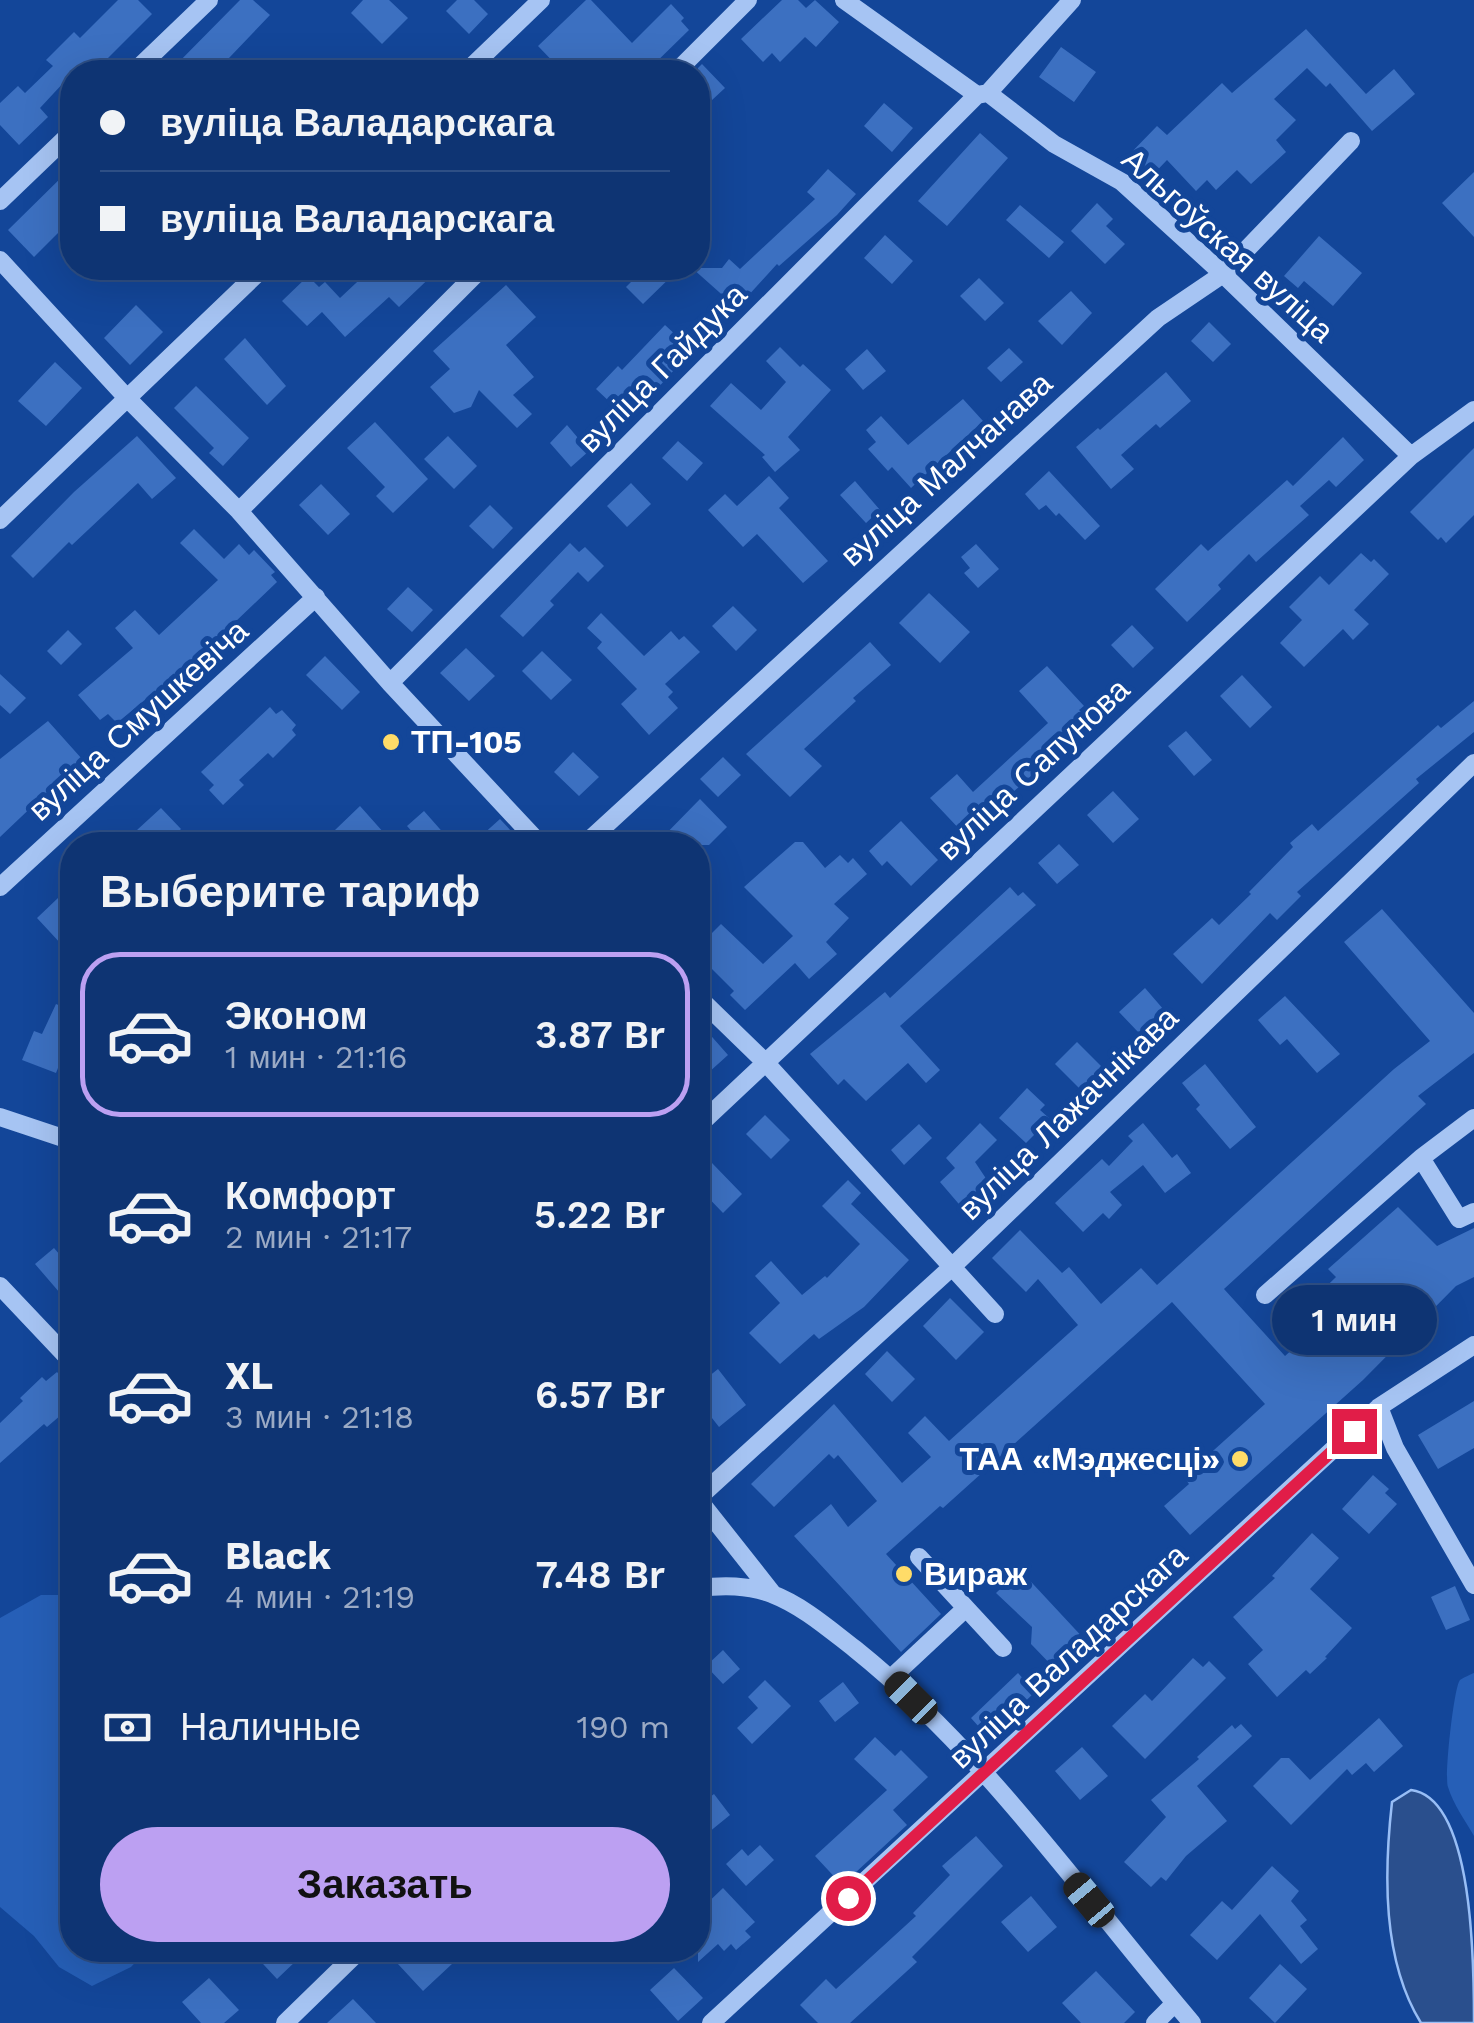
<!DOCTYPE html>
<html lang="ru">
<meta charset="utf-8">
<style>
:root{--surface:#0e3473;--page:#1c3f7b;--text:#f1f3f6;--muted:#9baac4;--line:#2e4f85;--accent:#bca0f2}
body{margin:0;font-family:"Work Sans",sans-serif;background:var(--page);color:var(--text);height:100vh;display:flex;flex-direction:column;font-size:38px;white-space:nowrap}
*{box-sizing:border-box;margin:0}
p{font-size:32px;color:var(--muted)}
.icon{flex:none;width:55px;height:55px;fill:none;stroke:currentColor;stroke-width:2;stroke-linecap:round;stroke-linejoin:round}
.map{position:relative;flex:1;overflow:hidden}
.details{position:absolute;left:60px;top:832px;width:650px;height:1130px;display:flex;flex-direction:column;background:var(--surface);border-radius:40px;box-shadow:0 10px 40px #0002,0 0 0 2px var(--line)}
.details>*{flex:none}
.guide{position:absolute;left:60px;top:60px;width:650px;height:220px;border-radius:40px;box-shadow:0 10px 40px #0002,0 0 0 2px var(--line);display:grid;align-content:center;height:220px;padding:0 40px;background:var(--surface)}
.end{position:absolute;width:45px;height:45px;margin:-22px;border:12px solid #e11d48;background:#fff;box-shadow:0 0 0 5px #fff}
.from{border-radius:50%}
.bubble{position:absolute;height:70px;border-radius:35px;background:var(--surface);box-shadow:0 10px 40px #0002,0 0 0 2px var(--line);font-size:32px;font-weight:600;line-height:70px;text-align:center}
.car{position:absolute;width:30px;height:60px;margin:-30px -15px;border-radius:12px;box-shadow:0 0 8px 2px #0007;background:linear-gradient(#222 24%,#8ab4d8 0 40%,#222 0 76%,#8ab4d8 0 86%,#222 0)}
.guide b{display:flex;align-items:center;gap:35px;height:95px;font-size:38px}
.guide b+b{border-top:2px solid var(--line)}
.guide i{width:25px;height:25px;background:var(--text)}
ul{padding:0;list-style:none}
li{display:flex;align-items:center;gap:30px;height:165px;margin:0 20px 15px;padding:0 20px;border:5px solid transparent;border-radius:40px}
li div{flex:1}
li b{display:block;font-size:38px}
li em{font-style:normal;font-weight:600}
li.active{border-color:var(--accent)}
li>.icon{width:90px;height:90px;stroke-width:1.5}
h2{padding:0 40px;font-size:45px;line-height:120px}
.pay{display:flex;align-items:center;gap:25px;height:110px;padding:0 40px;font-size:38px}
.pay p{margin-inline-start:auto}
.action{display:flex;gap:20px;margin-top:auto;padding:20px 40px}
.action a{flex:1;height:115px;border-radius:60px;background:var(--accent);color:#111;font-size:40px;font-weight:600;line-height:115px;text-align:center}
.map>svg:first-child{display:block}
</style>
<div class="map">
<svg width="1474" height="2023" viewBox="0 0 1474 2023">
<rect width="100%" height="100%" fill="#134699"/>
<path fill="#265fb7" d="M 41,1595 L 72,1595 L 72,1950 L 147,1950 L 131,1967 L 92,1986 L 59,1967 L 34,1936 L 0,1907 L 0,1618 Z
M 1474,1673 L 1474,1836 C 1465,1820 1453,1804 1448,1787 C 1444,1778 1454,1686 1460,1680 C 1461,1679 1473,1673 1474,1673 Z"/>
<path fill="#2a4f8d" stroke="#98bef6" stroke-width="2.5" d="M 1411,1790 C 1474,1798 1474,1965 1474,2023 L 1421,2023 C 1382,1960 1384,1873 1392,1802 Z"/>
<path fill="#3c70c1" d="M 118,0 L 138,0 L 152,14 L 94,72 L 72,72 L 72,86 L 66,80 L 40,108 L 48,117 L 19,145 L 0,125 L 0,103 L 18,86 L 25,93 L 53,66 L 46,60 L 74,32 L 80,38 Z
M 240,0 L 253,0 L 270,15 L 229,58 L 244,72 L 169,72 Z
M 363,0 L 389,0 L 408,18 L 382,44 L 351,13 Z
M 457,0 L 474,0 L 488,14 L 469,34 L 446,11 Z
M 586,0 L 591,0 L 632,43 L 671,4 L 684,18 L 681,21 L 689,30 L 646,72 L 563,72 L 538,46 Z
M 782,0 L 798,0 L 806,8 L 815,0 L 839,22 L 816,47 L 805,37 L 780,62 L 772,53 L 763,62 L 741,39 Z
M 1306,29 L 1366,94 L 1394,69 L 1415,94 L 1372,131 L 1330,83 L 1326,87 L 1307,68 L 1274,99 L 1296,120 L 1276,140 L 1286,152 L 1251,184 L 1237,170 L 1216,190 L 1207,180 L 1196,191 L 1167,160 L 1145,183 L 1123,161 L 1157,126 L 1167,135 L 1222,83 L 1232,93 Z
M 1061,47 L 1096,72 L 1074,102 L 1039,77 Z
M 702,64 L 725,88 L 698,113 L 698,68 Z
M 884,103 L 913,128 L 892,152 L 864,126 Z
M 980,133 L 1008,158 L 947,226 L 918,201 Z
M 72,167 L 72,219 L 34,257 L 8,230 Z
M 828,169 L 856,194 L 837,215 L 779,266 L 777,264 L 737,308 L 692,268 L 722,268 L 729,259 L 740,269 L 815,199 L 807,192 Z
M 1474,172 L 1474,237 L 1442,203 Z
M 1097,203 L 1113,219 L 1106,226 L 1125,244 L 1105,264 L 1071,231 Z
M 1020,205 L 1064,242 L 1049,258 L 1006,220 Z
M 885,235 L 913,261 L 892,284 L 864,258 Z
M 1319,236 L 1362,273 L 1333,306 L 1304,281 L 1298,288 L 1284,276 Z
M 372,268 L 440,268 L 399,307 L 389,297 L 345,337 L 322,312 L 307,326 L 282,301 L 308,276 L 319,287 L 325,282 L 340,298 Z
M 645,268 L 680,268 L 643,304 L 626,287 Z
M 979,278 L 1004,303 L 985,321 L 960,296 Z
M 506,285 L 536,317 L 506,345 L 534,377 L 513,395 L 532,414 L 517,428 L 479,390 L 471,407 L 454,413 L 430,387 L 450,369 L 433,351 Z
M 1071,291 L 1092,313 L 1062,345 L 1038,321 Z
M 136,305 L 163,332 L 130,365 L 104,338 Z
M 1209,322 L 1231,344 L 1213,362 L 1191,341 Z
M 665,325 L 692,350 L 629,420 L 596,389 L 618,366 L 622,370 Z
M 245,338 L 286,386 L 267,405 L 224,359 Z
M 780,347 L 800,367 L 803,364 L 831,390 L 788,437 L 800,450 L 775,472 L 762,457 L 765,455 L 710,406 L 731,383 L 761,410 L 786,382 L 766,361 Z
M 1009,348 L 1023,362 L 1001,382 L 987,368 Z
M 867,349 L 886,371 L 863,390 L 845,369 Z
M 55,362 L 82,388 L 46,426 L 18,401 Z
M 1166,372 L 1191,401 L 1160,428 L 1156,424 L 1121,455 L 1134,469 L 1111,489 L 1076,447 L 1098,428 L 1100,430 Z
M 196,386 L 249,438 L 223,466 L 209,453 L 214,448 L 174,408 Z
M 963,399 L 983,421 L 911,488 L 892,467 L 888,471 L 868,449 L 876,442 L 866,430 L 881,416 L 908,445 Z
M 375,422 L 428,479 L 393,513 L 376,496 L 385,487 L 347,448 Z
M 567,425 L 589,451 L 571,467 L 550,443 Z
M 137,436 L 176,478 L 152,499 L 138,483 L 72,545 L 69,542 L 33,578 L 11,556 L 74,492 Z
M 448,436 L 477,466 L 454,489 L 424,459 Z
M 1343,437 L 1364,460 L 1336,487 L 1329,480 L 1300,506 L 1309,515 L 1256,562 L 1249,554 L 1218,585 L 1221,589 L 1187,622 L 1155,589 L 1201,544 L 1208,551 L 1287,480 L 1293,486 Z
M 678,441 L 703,463 L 687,481 L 662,458 Z
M 1474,448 L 1474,515 L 1446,543 L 1441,537 L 1438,540 L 1410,512 Z
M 1049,471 L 1100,526 L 1085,540 L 1059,513 L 1056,516 L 1046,505 L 1039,510 L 1025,494 Z
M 769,476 L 789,498 L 779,508 L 828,561 L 803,583 L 757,534 L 743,547 L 708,510 L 725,494 L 737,506 Z
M 855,481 L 880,510 L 866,523 L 840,495 Z
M 631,483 L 651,504 L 627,527 L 607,506 Z
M 321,484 L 350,514 L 328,535 L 299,505 Z
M 490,505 L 513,528 L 493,549 L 469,526 Z
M 194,529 L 224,559 L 239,544 L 249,555 L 254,550 L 275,572 L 271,575 L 277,582 L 211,645 L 117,723 L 108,714 L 100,720 L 78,695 L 133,648 L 115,628 L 135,610 L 159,635 L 218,580 L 180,543 Z
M 570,543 L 579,552 L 585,547 L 604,566 L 588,582 L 578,572 L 550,601 L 554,605 L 523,637 L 500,616 Z
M 976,544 L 999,569 L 978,588 L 964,573 L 970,568 L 961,557 Z
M 1361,553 L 1371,562 L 1374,559 L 1389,574 L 1354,610 L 1369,624 L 1353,640 L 1343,629 L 1304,667 L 1280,643 L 1302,620 L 1289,607 L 1320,576 L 1329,585 Z
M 408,587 L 433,610 L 412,632 L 387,609 Z
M 929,593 L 970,632 L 940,663 L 899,623 Z
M 733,606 L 757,630 L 736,651 L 712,626 Z
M 601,613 L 644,656 L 671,631 L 679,640 L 684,636 L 700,652 L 665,684 L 673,692 L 668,697 L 678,708 L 649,735 L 621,704 L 637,689 L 597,648 L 602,642 L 587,628 Z
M 1132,625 L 1154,648 L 1133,668 L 1111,645 Z
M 68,630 L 82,644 L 61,665 L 47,651 Z
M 870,642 L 891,665 L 853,698 L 856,701 L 804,749 L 822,766 L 790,797 L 746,754 Z
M 466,648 L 495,676 L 469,701 L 440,673 Z
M 542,651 L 572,680 L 551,700 L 522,671 Z
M 325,656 L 360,692 L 342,710 L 306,675 Z
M 1047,666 L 1084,706 L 1079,710 L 1087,718 L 1044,758 L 1032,772 L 1034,774 L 964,834 L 930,798 L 957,774 L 973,792 L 1048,723 L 1019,691 Z
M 0,674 L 26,698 L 10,714 L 0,705 Z
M 1242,675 L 1272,707 L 1250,728 L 1220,696 Z
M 1474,701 L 1474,732 L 1416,779 L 1419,783 L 1297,892 L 1301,896 L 1277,920 L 1270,913 L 1202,984 L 1173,954 L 1212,918 L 1219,925 L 1251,894 L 1249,892 L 1293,847 L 1290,843 L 1312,824 L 1318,831 L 1438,725 L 1441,728 Z
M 270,707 L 276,714 L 282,710 L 296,725 L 292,730 L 296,735 L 273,758 L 268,753 L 239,780 L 244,785 L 223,805 L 209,790 L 214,785 L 201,772 Z
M 48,721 L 82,759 L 57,783 L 63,789 L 47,804 L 41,798 L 0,837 L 0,759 Z
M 1186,731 L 1212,760 L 1194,776 L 1168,746 Z
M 573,752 L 599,777 L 579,796 L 554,772 Z
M 723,757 L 741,775 L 718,797 L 700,779 Z
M 1113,791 L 1139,819 L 1113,843 L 1087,815 Z
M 700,799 L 727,827 L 709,845 L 655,845 Z
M 360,806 L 384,833 L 372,845 L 349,845 L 335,830 Z
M 161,808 L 181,829 L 164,845 L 151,845 L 137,830 Z
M 424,811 L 454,845 L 424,845 L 407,826 Z
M 500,819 L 524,845 L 471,845 Z
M 901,821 L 938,860 L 911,886 L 887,861 L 882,866 L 869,851 Z
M 795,842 L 803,842 L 825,868 L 840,855 L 848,863 L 853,858 L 867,874 L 834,904 L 849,918 L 826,942 L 837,954 L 809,979 L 795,963 L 745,1010 L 730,995 L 734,991 L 698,955 L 698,947 L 721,924 L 763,964 L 793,936 L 744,887 Z
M 1059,844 L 1079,865 L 1057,884 L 1038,863 Z
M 1010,887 L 1018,896 L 1023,892 L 1036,905 L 900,1026 L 940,1070 L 926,1083 L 908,1063 L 866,1101 L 844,1079 L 838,1085 L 810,1054 L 885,992 L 890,998 Z
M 58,898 L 72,914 L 72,936 L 62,945 L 37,918 Z
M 1382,909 L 1474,1013 L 1474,1053 L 1418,1096 L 1426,1104 L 1224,1289 L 1285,1356 L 1316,1328 L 1301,1311 L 1336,1277 L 1328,1269 L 1398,1207 L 1437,1246 L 1474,1228 L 1474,1277 L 1456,1286 L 1363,1380 L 1190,1535 L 1164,1506 L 1189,1484 L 1184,1477 L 1265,1404 L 1172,1302 L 943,1508 L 940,1506 L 886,1554 L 941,1614 L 901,1652 L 794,1536 L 831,1504 L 848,1527 L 877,1501 L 838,1455 L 834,1459 L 829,1454 L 774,1507 L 751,1484 L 834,1404 L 902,1483 L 931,1457 L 908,1433 L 925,1416 L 949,1441 L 1078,1325 L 1038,1279 L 1026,1292 L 992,1258 L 1020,1230 L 1062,1273 L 1069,1267 L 1101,1304 L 1141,1268 L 1157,1285 L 1394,1069 L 1430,1041 L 1344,942 Z
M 1145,988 L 1164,1010 L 1139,1033 L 1119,1012 Z
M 1285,996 L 1340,1054 L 1317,1073 L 1287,1039 L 1280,1045 L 1258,1020 Z
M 56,1004 L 72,1011 L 72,1032 L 56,1073 L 22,1060 L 34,1031 L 42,1034 Z
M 698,1021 L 728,1055 L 698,1082 Z
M 1077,1042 L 1102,1067 L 1080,1089 L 1055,1064 Z
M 1205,1064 L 1256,1127 L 1230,1149 L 1196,1109 L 1200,1105 L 1182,1083 Z
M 1027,1088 L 1045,1105 L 1040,1110 L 1050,1119 L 1026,1143 L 999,1118 Z
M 765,1115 L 790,1140 L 771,1159 L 746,1134 Z
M 980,1123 L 997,1140 L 975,1162 L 991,1186 L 964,1210 L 940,1182 L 955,1168 L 946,1158 Z
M 1143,1123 L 1172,1158 L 1177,1154 L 1191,1173 L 1165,1193 L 1143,1165 L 1110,1192 L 1122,1205 L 1109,1219 L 1103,1213 L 1083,1232 L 1055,1203 L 1102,1159 L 1109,1166 L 1133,1141 L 1128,1136 Z
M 919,1124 L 932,1138 L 904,1165 L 891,1150 Z
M 712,1163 L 742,1194 L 723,1213 L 698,1187 L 698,1177 Z
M 848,1180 L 861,1193 L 851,1204 L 909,1260 L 864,1307 L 819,1339 L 814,1334 L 780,1364 L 749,1333 L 780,1303 L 755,1276 L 771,1261 L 802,1295 L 825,1276 L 827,1278 L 860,1244 L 822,1206 Z
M 72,1244 L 72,1307 L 35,1264 L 54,1248 L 60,1255 Z
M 950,1298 L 984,1332 L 956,1360 L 923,1326 Z
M 887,1351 L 915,1379 L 892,1402 L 865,1374 Z
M 718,1369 L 746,1405 L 719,1427 L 698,1400 L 709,1388 L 703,1381 Z
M 57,1372 L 72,1389 L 72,1428 L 61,1415 L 47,1427 L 44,1424 L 0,1463 L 0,1423 L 23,1401 L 20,1398 L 42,1377 L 46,1381 Z
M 1474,1401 L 1474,1448 L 1438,1469 L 1418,1435 Z
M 1373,1475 L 1389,1489 L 1385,1493 L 1397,1504 L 1369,1534 L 1342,1509 Z
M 1312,1533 L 1339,1558 L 1310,1589 L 1352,1628 L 1325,1657 L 1327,1658 L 1310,1674 L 1306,1670 L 1277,1697 L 1248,1664 L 1263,1650 L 1233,1617 L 1275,1578 L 1272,1576 Z
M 1020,1570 L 1087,1642 L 1057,1671 L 1031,1644 L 1032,1627 L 996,1593 Z
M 1455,1586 L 1470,1620 L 1446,1630 L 1431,1597 Z
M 723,1650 L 740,1669 L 723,1684 L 706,1666 Z
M 1193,1658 L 1203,1667 L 1209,1661 L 1226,1678 L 1145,1759 L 1112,1726 L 1145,1694 L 1152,1701 Z
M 1018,1673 L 1035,1692 L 988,1737 L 971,1718 Z
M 765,1680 L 791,1706 L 752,1744 L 737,1728 L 758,1708 L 748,1697 Z
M 843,1682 L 859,1703 L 835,1722 L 819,1701 Z
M 1379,1718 L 1403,1746 L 1374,1772 L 1366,1763 L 1352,1775 L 1347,1769 L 1291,1825 L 1253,1786 L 1281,1758 L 1289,1758 L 1310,1780 Z
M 1241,1724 L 1252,1736 L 1197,1786 L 1227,1821 L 1186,1856 L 1166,1881 L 1161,1877 L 1151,1887 L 1124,1862 L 1166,1817 L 1151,1800 L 1199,1759 L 1197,1757 L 1232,1725 L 1235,1729 Z
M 875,1737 L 895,1756 L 901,1750 L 928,1777 L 893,1810 L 907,1825 L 842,1885 L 815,1856 L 887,1790 L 854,1759 Z
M 1082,1747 L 1108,1776 L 1080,1800 L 1055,1771 Z
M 714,1794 L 730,1815 L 698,1841 L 698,1806 Z
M 976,1836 L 1003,1866 L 912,1957 L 917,1962 L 850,2023 L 818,2023 L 800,2005 L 826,1979 L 836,1989 L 916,1916 L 913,1913 L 950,1875 L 942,1866 Z
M 760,1845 L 774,1860 L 746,1886 L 726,1864 L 742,1849 L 748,1856 Z
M 1272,1866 L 1299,1891 L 1291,1901 L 1307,1920 L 1300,1926 L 1318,1949 L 1301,1964 L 1260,1914 L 1217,1960 L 1190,1935 L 1222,1901 L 1232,1910 Z
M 723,1888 L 755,1922 L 745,1931 L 751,1937 L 736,1950 L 731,1944 L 724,1951 L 718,1944 L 698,1962 L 698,1912 Z
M 1031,1896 L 1057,1927 L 1028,1952 L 1001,1922 Z
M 250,1950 L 288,1950 L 297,1960 L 277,1979 Z
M 385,1950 L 467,1950 L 423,1991 Z
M 1280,1964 L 1307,1989 L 1275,2023 L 1249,1998 Z
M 674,1968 L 703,1998 L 678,2021 L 650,1990 Z
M 1096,1971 L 1135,2012 L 1124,2023 L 1081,2023 L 1062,2003 Z
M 209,1978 L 239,2010 L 224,2023 L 201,2023 L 182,2002 Z
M 353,1999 L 376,2023 L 327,2023 Z"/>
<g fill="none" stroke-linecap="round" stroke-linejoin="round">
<path stroke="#a6c4f3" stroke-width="18" d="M 844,0 L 977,95 L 988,93 L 1054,144 L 1122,182 L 1223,274 L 1411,456
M 134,72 L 209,0
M 466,72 L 541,0
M 676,72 L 748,0
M 988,93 L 1072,0
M 0,201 L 72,132
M 0,260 L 127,398 L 239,511 L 390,683 L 541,845
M 239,511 L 482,268
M 0,520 L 263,268
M 390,683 L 977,95
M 584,845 L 1158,318 L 1223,274 L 1351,141
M 0,887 L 316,597
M 698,997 L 765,1062 L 995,1314
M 0,1117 L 72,1141
M 1474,1118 L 1421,1158 L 1459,1219 L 1474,1212
M 698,1126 L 1411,456 L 1474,410
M 0,1286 L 72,1362
M 1265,1295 L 1421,1158
M 1379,1407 L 1395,1448 L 1474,1585
M 698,1498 L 953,1266 L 1474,763
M 698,1499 L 773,1594
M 698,1588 C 724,1585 747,1585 772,1594 C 803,1606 829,1629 855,1649 C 986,1754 1084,1897 1192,2023
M 966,1608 L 1003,1648
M 891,1678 L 966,1608 L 919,1557
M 285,2023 L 360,1950
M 711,2023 L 1379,1407 L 1474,1345
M 1155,2023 L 1175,2003"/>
</g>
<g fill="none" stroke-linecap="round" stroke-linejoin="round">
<path stroke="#e11d48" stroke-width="12" d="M 848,1898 L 1354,1431"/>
</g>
<g fill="#ffdc68" stroke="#134699" stroke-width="4">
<circle cx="391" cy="742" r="10"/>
<circle cx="1240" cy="1459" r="10"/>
<circle cx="904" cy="1574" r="10"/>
</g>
<g text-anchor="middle" stroke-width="10" stroke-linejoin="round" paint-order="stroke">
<g font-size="32" fill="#fff" stroke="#134699">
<text transform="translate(1228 245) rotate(42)" y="11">Альгоўская вуліца</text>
<text transform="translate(662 368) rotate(-45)" y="11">вуліца Гайдука</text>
<text transform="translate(946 469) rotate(-42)" y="11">вуліца Малчанава</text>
<text transform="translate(138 720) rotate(-42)" y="11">вуліца Смушкевіча</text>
<text transform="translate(1033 769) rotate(-43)" y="11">вуліца Сапунова</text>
<text transform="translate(1068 1113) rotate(-44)" y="11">вуліца Лажачнікава</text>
<text transform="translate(1068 1656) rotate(-43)" y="11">вуліца Валадарскага</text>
</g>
<g font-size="32" font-weight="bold" fill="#fff" stroke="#134699" text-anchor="start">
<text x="411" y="753">ТП-105</text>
<text x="1220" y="1470" text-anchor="end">ТАА «Мэджесці»</text>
<text x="924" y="1585">Вираж</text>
</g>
</g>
</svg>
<i class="end from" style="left:848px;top:1898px"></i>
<i class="end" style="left:1354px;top:1431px"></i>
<div class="bubble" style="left:1272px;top:1285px;width:165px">1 мин</div>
<i class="car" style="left:911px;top:1698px;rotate:315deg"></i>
<i class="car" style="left:1089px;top:1900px;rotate:320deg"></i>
<div class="guide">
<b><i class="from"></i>вуліца Валадарскага</b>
<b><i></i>вуліца Валадарскага</b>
</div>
<section class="details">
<h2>Выберите тариф</h2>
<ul>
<li class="active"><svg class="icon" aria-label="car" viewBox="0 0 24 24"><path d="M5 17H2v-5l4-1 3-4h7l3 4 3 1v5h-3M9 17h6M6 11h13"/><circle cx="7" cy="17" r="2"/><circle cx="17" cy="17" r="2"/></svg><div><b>Эконом</b><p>1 мин · 21:16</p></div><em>3.87 Br</em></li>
<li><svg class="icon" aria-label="car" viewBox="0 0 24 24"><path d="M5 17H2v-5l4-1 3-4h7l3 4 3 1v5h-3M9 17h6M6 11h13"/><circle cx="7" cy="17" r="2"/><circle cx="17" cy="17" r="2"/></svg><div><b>Комфорт</b><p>2 мин · 21:17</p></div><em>5.22 Br</em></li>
<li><svg class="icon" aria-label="car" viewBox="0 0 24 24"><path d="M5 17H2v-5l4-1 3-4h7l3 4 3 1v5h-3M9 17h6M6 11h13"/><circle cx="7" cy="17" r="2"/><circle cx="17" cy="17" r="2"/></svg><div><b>XL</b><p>3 мин · 21:18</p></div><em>6.57 Br</em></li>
<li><svg class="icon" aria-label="car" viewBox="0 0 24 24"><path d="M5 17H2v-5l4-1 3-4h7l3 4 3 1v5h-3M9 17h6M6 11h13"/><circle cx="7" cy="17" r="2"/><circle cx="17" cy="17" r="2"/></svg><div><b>Black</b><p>4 мин · 21:19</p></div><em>7.48 Br</em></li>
</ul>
<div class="pay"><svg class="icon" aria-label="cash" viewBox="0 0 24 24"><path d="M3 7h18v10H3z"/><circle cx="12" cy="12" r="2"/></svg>Наличные<p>190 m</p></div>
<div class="action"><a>Заказать</a></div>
</section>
</div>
